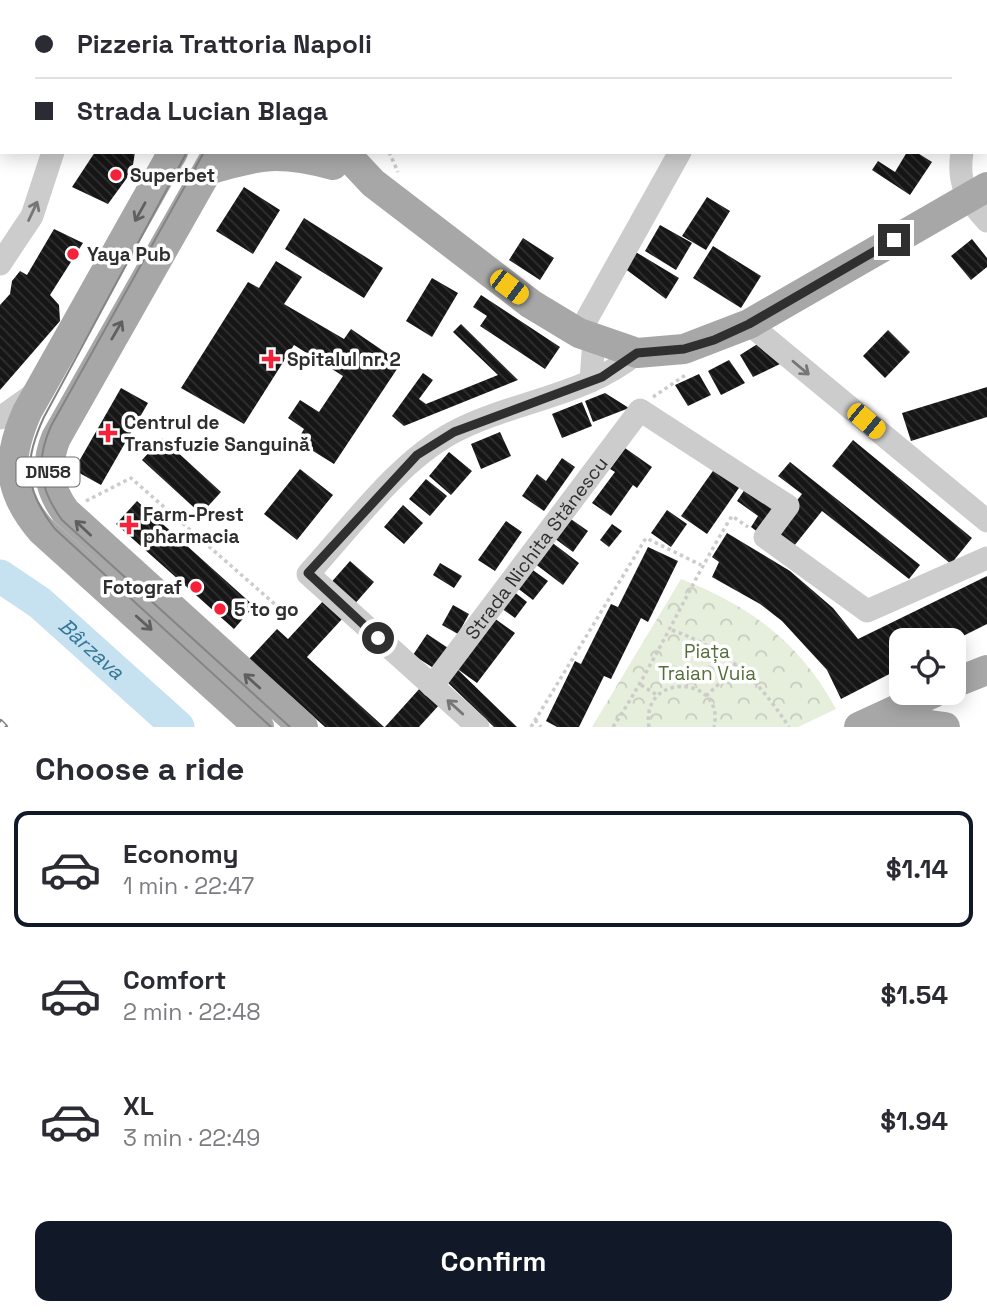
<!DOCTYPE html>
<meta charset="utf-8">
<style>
:root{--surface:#fff;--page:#f2f2f3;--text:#2b2b33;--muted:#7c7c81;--line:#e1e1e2;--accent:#111827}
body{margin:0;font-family:"Space Grotesk",sans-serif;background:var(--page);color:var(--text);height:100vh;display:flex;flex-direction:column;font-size:26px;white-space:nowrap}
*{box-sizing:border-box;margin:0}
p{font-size:23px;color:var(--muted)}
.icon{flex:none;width:38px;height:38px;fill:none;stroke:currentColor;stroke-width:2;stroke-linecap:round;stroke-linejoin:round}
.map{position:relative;height:727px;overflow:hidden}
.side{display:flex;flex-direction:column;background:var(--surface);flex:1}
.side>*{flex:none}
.top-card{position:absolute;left:0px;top:0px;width:987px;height:154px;box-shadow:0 4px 18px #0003;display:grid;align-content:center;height:154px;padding:0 35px;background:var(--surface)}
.fabs{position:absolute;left:889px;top:628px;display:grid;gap:14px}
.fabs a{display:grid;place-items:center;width:77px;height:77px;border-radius:14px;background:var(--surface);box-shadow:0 4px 18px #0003;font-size:35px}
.end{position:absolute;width:32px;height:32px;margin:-16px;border:9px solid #2f2f2f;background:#fff;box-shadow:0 0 0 4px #fff}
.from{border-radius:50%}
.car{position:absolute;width:21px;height:42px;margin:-21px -10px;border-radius:9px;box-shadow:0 0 5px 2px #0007;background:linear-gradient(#f5c518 24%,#345 0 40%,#f5c518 0 76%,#345 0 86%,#f5c518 0)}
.top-card b{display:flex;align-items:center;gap:24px;height:66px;font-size:26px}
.top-card b+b{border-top:2px solid var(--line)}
.top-card i{width:18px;height:18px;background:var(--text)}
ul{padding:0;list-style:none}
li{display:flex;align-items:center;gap:21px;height:116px;margin:0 14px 10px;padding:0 21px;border:4px solid transparent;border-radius:14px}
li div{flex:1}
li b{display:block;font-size:26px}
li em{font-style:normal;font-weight:800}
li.current{border-color:var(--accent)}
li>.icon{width:63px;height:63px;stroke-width:1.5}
h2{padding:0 35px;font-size:32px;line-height:84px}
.button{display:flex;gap:14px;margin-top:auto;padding:14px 35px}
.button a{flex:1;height:80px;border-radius:14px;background:var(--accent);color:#fff;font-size:28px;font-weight:800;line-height:80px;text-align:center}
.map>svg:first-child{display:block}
</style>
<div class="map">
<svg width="987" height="727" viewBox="0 0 987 727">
<defs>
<pattern id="park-crowns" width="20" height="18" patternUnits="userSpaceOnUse" patternTransform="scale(1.75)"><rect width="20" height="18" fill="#e6eedc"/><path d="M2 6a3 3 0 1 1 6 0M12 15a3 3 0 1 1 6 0" fill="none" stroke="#c6ccbd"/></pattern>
<pattern id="building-back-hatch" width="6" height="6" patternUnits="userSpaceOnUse" patternTransform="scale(1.75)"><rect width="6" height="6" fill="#161616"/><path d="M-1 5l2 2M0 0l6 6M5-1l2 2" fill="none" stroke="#303030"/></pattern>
</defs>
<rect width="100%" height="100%" fill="#fff"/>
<path fill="url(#park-crowns)" d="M 681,579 C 750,606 800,642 836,709 L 798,727 L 592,727 Z"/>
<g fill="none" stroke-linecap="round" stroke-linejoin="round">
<path stroke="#c6e1ef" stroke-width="33" id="s1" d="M 0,576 L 40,603 L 178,727"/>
</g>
<path fill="url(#building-back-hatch)" d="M 95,152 L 135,152 L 132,171 L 108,204 L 72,187 Z
M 907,152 L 916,152 L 932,162 L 910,195 L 872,170 L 878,161 L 895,172 Z
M 244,187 L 280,210 L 253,254 L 216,231 Z
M 707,197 L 730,211 L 706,250 L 682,236 Z
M 304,218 L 383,268 L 364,298 L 285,249 Z
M 660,225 L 692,243 L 676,270 L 645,251 Z
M 54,229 L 83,243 L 50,295 L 59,305 L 60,321 L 0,390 L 0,305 L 10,294 L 12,281 L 20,271 L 27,275 Z
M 523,238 L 554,258 L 540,280 L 509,260 Z
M 972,239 L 987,258 L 987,267 L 971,280 L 951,256 Z
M 713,246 L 761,276 L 741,308 L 693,278 Z
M 634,251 L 679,278 L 666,299 L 624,268 Z
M 276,261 L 302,277 L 284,304 L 344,339 L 351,329 L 401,363 L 334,464 L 297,441 L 304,429 L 288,418 L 300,400 L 319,412 L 343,376 L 294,345 L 244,424 L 181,388 L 248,282 L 259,288 Z
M 432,278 L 458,293 L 432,337 L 406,321 Z
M 481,295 L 560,347 L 545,369 L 480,326 L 487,316 L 473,307 Z
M 461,324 L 518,380 L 404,426 L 392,416 L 423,373 L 433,380 L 419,399 L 426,404 L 498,375 L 453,332 Z
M 888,330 L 910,352 L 885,378 L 863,356 Z
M 759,343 L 780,364 L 753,377 L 740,355 Z
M 729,360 L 745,383 L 721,395 L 708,371 Z
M 699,374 L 711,395 L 688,406 L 675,385 Z
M 987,387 L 987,417 L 911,441 L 902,413 Z
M 121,388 L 148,403 L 101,485 L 74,470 Z
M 605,393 L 629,408 L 593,422 L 585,401 Z
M 582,402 L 592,426 L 562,438 L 552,414 Z
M 500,432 L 511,456 L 481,469 L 471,444 Z
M 162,438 L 221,492 L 201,514 L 142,460 Z
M 853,440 L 972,538 L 951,564 L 832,466 Z
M 625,448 L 652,467 L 637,488 L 633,485 L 611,516 L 592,503 L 615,472 L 610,469 Z
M 449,452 L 472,471 L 451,495 L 429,476 Z
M 562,458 L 575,467 L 544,511 L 522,496 L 537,474 L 546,481 Z
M 790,462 L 920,565 L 909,579 L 822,511 L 790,551 L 770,535 L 802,494 L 778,476 Z
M 715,468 L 741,485 L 707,534 L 681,516 Z
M 300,469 L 333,495 L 297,540 L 264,514 Z
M 426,479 L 447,496 L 430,516 L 409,499 Z
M 745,489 L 775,510 L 759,533 L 751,527 L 758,516 L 737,501 Z
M 137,501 L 254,606 L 234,629 L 116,524 Z
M 403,505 L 423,523 L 404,544 L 384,527 Z
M 667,510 L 687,524 L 671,547 L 651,533 Z
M 568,517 L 588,531 L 573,552 L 554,538 Z
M 506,521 L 522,532 L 495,571 L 478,560 Z
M 612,524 L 622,531 L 609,547 L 600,540 Z
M 727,533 L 790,571 L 833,608 L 858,639 L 987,576 L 987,624 L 955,640 L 901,640 L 901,668 L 841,699 L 827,670 L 782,621 L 760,604 L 712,577 L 719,562 L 712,557 Z
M 550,541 L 579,563 L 563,585 L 534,563 Z
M 648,547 L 678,561 L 648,622 L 641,618 L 611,679 L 604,676 L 579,727 L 557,727 L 546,721 L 575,661 L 581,664 L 611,604 L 618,607 Z
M 350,561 L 374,582 L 352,607 L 328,586 Z
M 440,563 L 462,576 L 454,588 L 433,575 Z
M 530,568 L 548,581 L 533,600 L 516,587 Z
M 513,591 L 527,602 L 515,618 L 501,608 Z
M 324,600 L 343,618 L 307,657 L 384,727 L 325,727 L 249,659 L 277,629 L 288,639 Z
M 453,605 L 469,614 L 458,634 L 442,625 Z
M 494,618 L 515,633 L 477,683 L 456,668 Z
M 427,634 L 448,648 L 435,669 L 413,655 Z
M 456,668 L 517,727 L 494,727 L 445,680 Z
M 421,687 L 440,704 L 419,727 L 385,727 Z"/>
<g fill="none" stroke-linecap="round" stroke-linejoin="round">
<path stroke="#ccc" stroke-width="3.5" stroke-dasharray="3.5 3.5" stroke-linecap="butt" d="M 389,152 L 398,172
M 653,397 L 687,374
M 86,501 L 131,478 L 278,607
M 672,630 C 727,650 757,678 789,727
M 641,685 L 657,695
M 706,696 L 738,666
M 535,720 L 541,727
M 531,727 L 646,538 L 701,565
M 613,727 C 658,659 689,585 732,516 L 748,527
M 649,727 C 640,671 726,675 714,727"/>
<g stroke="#ccc" stroke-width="23">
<path d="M 25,0 L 26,2"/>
<path d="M 967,0 L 970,2"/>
<path d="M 307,2 L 308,0"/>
<path d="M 765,2 L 766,0"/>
<path d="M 985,12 L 987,13"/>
<path d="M 985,110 L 987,107"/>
<path d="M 962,152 C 957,184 967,199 987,221"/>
<path d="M 0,264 L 32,216 L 53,152"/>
<path d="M 749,324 L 987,521"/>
<path d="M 579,333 L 680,152"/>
<path d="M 591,381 L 594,339"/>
<path d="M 0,418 L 34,394"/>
<path id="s2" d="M 432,686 L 640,410 L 788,506 L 765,537 L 867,611 L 987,558"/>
<path d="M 478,727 L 308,574 C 351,527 397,463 452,433 C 512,401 584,397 637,353"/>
</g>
<path stroke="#a7a7a7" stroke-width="30" d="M 152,0 L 153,2
M 217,0 L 218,2
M 173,152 L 27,412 C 6,460 7,490 41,530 L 259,727
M 218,152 L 56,438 C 45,465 48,487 65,511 L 303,727
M 344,152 L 373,183 L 531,304 L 579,333 L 637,353 L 684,349 L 749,324 L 987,187
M 208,170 C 260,154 280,151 333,165
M 954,683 L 987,670
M 879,718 L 945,727
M 859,727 L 933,693"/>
<path stroke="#848484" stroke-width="2" d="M 185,0 L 186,2
M 203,0 L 204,2
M 187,152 L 44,417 C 23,462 24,489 55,529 L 271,727
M 204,152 L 51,426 C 35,462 39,488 62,520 L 290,727"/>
<defs>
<path id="rail" d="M 0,723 L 4,727"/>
</defs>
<use href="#rail" stroke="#848484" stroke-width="8"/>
<use href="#rail" stroke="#fff" stroke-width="5" stroke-dasharray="16" stroke-linecap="butt"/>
</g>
<defs><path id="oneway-shaft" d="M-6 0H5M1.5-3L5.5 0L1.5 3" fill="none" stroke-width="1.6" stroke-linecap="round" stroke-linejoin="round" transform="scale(1.75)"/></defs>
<g stroke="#767676">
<use href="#oneway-shaft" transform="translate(33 211) rotate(-65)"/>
<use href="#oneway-shaft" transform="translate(801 368) rotate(40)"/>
<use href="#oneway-shaft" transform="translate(455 707) rotate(-138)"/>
</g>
<g stroke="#5f5f5f">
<use href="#oneway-shaft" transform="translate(140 212) rotate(119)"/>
<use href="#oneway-shaft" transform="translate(117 330) rotate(-60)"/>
<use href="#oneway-shaft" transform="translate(83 528) rotate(-137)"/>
<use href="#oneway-shaft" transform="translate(144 623) rotate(42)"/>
<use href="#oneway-shaft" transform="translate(252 681) rotate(-138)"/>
</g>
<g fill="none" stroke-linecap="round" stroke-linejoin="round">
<path stroke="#2f2f2f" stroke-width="9" d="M 378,638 L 308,573 L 417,455 L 454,432 L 602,377 L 637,353 L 684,349 L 714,340 L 749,324 L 894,240"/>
</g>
<g fill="#f5223a" stroke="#fff" stroke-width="2.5">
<circle cx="116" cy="175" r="7"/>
<circle cx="73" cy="254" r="7"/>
<path d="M267.5 348.5h7v7h7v7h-7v7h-7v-7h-7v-7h7z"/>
<path d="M104.5 422.5h7v7h7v7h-7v7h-7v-7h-7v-7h7z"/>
<path d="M125.5 514.5h7v7h7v7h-7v7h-7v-7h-7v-7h7z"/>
<circle cx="196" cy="587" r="7"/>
<circle cx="220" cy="609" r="7"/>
</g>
<g text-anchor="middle" stroke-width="7" stroke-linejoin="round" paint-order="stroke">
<rect fill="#fff" stroke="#6d6d6d" stroke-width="2" x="16.5" y="457.5" width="63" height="29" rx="5"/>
<g font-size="18" font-weight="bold" fill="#2f2f2f">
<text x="48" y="478">DN58</text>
</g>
<g font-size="19" font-weight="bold" fill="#2f2f2f" stroke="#fff" text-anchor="start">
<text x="130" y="182">Superbet</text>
<text x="87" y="261">Yaya Pub</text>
<text x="287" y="366">Spitalul nr. 2</text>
<text x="124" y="429">Centrul de<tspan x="124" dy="22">Transfuzie Sanguină</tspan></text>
<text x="143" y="521">Farm-Prest<tspan x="143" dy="22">pharmacia</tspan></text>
<text x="182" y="594" text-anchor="end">Fotograf</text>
<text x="234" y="616">5 to go</text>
</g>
<g font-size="19" fill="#2f2f2f" stroke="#fff">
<text dy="7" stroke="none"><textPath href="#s2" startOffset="173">Strada Nichita Stănescu</textPath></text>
</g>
<g font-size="19" fill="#546f38" stroke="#fff">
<text x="707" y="658">Piața<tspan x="707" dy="22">Traian Vuia</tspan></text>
</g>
<g font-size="21" font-style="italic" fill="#357799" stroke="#fff">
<text dy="7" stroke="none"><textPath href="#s1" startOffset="117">Bârzava</textPath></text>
</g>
</g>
</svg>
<div class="fabs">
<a><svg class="icon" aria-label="locate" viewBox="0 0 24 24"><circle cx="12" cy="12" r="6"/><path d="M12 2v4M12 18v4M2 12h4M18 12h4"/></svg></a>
</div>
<i class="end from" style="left:378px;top:638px"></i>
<i class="end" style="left:894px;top:240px"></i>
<i class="car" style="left:509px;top:287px;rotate:127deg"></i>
<i class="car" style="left:866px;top:421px;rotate:130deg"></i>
<div class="top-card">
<b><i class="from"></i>Pizzeria Trattoria Napoli</b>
<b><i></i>Strada Lucian Blaga</b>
</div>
</div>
<section class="side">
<h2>Choose a ride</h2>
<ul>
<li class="current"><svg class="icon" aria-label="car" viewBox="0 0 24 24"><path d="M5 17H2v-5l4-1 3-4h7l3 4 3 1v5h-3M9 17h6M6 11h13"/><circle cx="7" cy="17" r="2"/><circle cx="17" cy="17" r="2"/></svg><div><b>Economy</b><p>1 min · 22:47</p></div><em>$1.14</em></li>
<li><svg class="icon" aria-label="car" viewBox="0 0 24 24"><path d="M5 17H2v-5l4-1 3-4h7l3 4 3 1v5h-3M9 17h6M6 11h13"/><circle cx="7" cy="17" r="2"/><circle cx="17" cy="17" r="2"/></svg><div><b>Comfort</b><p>2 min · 22:48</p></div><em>$1.54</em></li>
<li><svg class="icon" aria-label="car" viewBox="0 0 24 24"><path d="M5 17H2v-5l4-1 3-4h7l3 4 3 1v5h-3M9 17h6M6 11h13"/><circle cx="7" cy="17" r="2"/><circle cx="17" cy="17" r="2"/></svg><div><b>XL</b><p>3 min · 22:49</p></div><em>$1.94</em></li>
</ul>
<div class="button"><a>Confirm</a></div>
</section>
